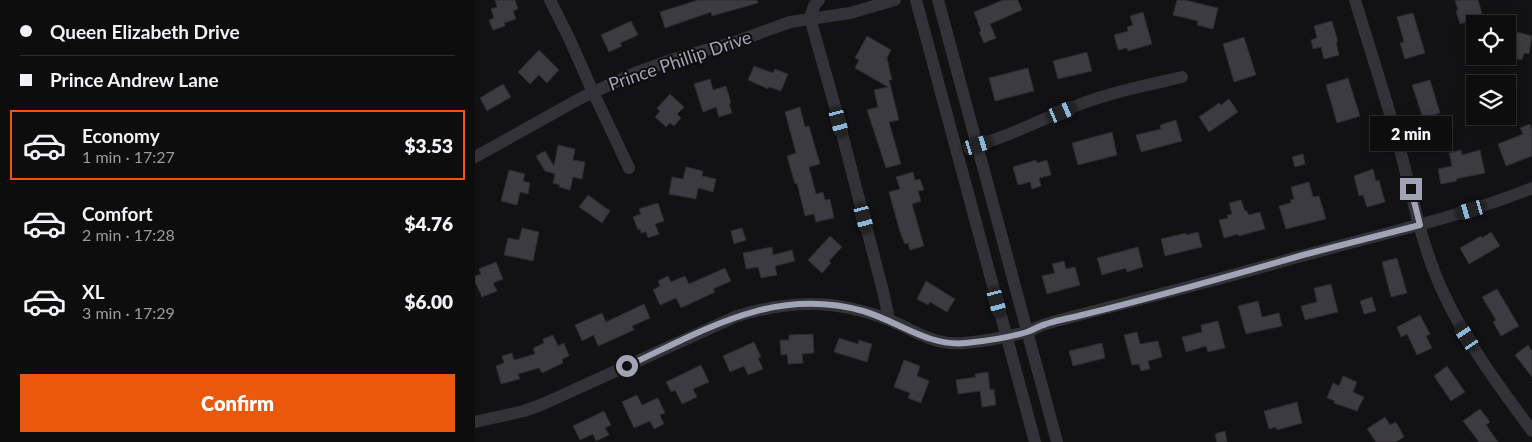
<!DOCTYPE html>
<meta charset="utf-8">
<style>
:root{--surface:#0e0d0e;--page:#1c1b1c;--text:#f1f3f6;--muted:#9b9c9e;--line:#2e2d2e;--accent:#ea580c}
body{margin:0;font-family:Lato,sans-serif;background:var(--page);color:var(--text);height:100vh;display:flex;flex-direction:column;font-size:19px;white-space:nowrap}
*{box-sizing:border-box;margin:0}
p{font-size:16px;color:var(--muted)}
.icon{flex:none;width:28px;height:28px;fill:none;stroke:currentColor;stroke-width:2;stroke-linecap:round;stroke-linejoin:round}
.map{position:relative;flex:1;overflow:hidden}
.panel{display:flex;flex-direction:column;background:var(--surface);width:475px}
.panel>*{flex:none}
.top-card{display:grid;align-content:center;height:110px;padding:0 20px;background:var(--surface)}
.buttons{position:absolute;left:991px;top:15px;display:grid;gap:10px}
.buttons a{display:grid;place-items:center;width:50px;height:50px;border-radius:0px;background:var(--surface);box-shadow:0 2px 12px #0003,0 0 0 1px var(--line);font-size:25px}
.end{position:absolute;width:22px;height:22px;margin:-11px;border:6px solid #a2a3b5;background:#111;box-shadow:0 0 0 2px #111}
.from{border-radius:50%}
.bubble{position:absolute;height:35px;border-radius:0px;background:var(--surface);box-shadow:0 2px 12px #0003,0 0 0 1px var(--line);font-size:16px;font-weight:800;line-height:35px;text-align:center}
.car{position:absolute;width:15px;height:30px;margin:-15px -8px;border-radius:6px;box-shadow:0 0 4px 1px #0007;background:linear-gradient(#222 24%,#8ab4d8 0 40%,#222 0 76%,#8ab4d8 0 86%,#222 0)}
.top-card b{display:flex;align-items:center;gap:18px;height:48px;font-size:19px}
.top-card b+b{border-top:1px solid var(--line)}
.top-card i{width:12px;height:12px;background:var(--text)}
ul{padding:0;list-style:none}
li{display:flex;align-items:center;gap:15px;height:70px;margin:0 10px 8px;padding:0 10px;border:2px solid transparent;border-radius:0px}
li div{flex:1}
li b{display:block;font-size:19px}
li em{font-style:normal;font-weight:800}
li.selected{border-color:var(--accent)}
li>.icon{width:45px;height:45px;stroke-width:1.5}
.primary-button{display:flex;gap:10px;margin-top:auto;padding:10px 20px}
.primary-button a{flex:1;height:58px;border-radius:0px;background:var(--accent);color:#fff;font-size:20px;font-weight:800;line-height:58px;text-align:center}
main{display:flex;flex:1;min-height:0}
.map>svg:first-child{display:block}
</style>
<main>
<section class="panel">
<div class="top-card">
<b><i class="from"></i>Queen Elizabeth Drive</b>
<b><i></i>Prince Andrew Lane</b>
</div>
<ul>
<li class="selected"><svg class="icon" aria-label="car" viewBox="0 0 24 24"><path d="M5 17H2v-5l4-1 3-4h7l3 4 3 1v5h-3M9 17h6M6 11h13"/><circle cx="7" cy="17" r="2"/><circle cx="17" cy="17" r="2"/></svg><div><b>Economy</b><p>1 min · 17:27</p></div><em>$3.53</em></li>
<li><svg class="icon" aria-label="car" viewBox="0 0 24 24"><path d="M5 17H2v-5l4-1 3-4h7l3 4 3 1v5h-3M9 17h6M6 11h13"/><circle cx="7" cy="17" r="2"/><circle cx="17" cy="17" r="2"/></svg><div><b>Comfort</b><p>2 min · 17:28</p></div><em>$4.76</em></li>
<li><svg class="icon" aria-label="car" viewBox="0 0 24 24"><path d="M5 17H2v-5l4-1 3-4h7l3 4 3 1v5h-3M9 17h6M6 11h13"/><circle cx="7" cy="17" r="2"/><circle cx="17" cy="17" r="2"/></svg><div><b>XL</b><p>3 min · 17:29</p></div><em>$6.00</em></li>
</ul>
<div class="primary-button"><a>Confirm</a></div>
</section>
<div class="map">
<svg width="1057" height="442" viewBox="0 0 1057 442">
<rect width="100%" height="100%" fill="#121113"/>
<path fill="#3c3b41" stroke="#2c2b2f" d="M 20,0 L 40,0 L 43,9 L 38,11 L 41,19 L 29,23 L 30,26 L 18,30 L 14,20 L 19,18 L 16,9 L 22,7 Z
M 223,0 L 282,0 L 283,3 L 237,16 L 236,12 L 190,28 L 185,12 Z
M 528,0 L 543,0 L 547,10 L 515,24 L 521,38 L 509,43 L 504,32 L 506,31 L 499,12 Z
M 702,0 L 710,0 L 743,8 L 738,29 L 722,25 L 723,21 L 698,15 Z
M 980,0 L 1003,0 L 1008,17 L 985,24 L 981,11 L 983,10 Z
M 668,12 L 677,44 L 653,51 L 652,48 L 643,50 L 639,35 L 653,31 L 652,27 L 658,25 L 655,16 Z
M 938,13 L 950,53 L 930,59 L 925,43 L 929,42 L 922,17 Z
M 156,21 L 163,35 L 145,43 L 147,46 L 134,52 L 126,35 Z
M 857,21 L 863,42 L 861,42 L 864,55 L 849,59 L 846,47 L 838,49 L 836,40 L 842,38 L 839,26 Z
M 1032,29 L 1057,36 L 1054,54 L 1049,53 L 1047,60 L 1032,56 Z
M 392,36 L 416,50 L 412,58 L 417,80 L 414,80 L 424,120 L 414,122 L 426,164 L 411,168 L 392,110 L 403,107 L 399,90 L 413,87 L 380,68 L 384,60 L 380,58 Z
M 769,37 L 781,75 L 759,82 L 748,44 Z
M 64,50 L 84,70 L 72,83 L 64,75 L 55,84 L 43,72 Z
M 612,52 L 617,71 L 583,79 L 578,61 Z
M 279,66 L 298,73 L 300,69 L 313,74 L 306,91 L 294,87 L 293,89 L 273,80 Z
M 553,68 L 559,91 L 520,101 L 514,78 Z
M 873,78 L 885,116 L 862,123 L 851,85 Z
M 235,79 L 238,90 L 251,86 L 256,103 L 254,103 L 257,113 L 244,117 L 241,107 L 228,112 L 219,84 Z
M 955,80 L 965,113 L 948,118 L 937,85 Z
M 28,84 L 36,97 L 12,111 L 5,98 Z
M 195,94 L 209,107 L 202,114 L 206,118 L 199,126 L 195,123 L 191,127 L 180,117 L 185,111 L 182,108 Z
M 754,99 L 763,112 L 734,132 L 724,117 L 744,103 L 746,105 Z
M 325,107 L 330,127 L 334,126 L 345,164 L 334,167 L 341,194 L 348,192 L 350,200 L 355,199 L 359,218 L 341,222 L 339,214 L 330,216 L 322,183 L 320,184 L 312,156 L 321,153 L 310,112 Z
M 701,120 L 707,141 L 666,152 L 661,135 L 686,129 L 685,125 Z
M 1055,124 L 1057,130 L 1057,156 L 1031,166 L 1023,144 L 1048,134 L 1045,128 Z
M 637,132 L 642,155 L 603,165 L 597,143 Z
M 83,145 L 100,149 L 98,160 L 110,162 L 107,179 L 98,177 L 95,190 L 84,187 L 85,185 L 78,183 L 80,174 L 70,171 L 61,156 L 70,151 L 79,166 Z
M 986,150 L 987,155 L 1005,150 L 1010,173 L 981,179 L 982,181 L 966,184 L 963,169 L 977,166 L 974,153 Z
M 828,154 L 830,164 L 820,167 L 817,157 Z
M 561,160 L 562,163 L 572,160 L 576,175 L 564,178 L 566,186 L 557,189 L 555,182 L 543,185 L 538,167 Z
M 211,167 L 228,171 L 227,176 L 241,179 L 238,192 L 223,188 L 221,199 L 194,194 L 197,177 L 208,179 Z
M 898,169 L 901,181 L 904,180 L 910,202 L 892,207 L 888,195 L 884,196 L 879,176 Z
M 34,170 L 50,174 L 48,181 L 55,183 L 53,194 L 45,192 L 42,205 L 26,201 Z
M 438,172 L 440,180 L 445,179 L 449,190 L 443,191 L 446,201 L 437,204 L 449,246 L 435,250 L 433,243 L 430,244 L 425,232 L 414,192 L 425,189 L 421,177 Z
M 834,182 L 838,197 L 844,196 L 851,219 L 811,229 L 804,206 L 816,203 L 815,200 L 819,199 L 816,187 Z
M 113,195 L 135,211 L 127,223 L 104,207 Z
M 766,200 L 770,211 L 772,211 L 774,215 L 785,212 L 790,229 L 764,236 L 763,234 L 749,238 L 744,220 L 753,218 L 752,215 L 757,214 L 754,203 Z
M 183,203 L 189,221 L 180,224 L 184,234 L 173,238 L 171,232 L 166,233 L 165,229 L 163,230 L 158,217 L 166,214 L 164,209 Z
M 47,228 L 64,232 L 58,261 L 29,255 L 33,238 L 44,240 Z
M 267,228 L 271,240 L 259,244 L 256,231 Z
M 723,232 L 727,247 L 690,256 L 686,239 L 711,233 L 711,235 Z
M 1016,232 L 1025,246 L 994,264 L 985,248 L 1006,236 L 1007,238 Z
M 355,236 L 367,247 L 354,261 L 356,263 L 347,273 L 333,260 Z
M 297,247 L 298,255 L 317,250 L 320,261 L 300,266 L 302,275 L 286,278 L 283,267 L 271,269 L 268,253 Z
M 663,247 L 668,267 L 652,272 L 651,268 L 627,275 L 622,258 Z
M 922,258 L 932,293 L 916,297 L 907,262 Z
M 589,261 L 591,269 L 600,267 L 605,285 L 572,294 L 567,276 L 580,273 L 577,264 Z
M 21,262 L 28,279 L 18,283 L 22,291 L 7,297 L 0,282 L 0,276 L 6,274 L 4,269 Z
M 250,268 L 256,281 L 238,289 L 240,292 L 206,308 L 201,298 L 185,305 L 178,290 L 185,286 L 183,281 L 193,276 L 196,282 L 210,276 L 214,284 Z
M 451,281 L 480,299 L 472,312 L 455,302 L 453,305 L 442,299 Z
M 856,284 L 863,312 L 830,320 L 826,306 L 842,302 L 839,288 Z
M 1022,289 L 1044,326 L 1026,336 L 1018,322 L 1021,320 L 1007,297 Z
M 897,297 L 901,311 L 889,314 L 885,301 Z
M 783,301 L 787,317 L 804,313 L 807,326 L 771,334 L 763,306 Z
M 169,304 L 175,318 L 157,326 L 159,330 L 123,346 L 119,335 L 107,341 L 100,325 L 127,313 L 131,322 Z
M 945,315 L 955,334 L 951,336 L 957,348 L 942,355 L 932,334 L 926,337 L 922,327 Z
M 743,321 L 750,348 L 733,352 L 731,346 L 711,352 L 707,337 L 727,332 L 726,325 Z
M 662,332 L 665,344 L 683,341 L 687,357 L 673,361 L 675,369 L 666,371 L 664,364 L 657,365 L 649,335 Z
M 338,334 L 339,353 L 327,354 L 328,363 L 313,364 L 312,354 L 306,355 L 305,340 L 314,340 L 314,335 Z
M 78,335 L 83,346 L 89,343 L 94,356 L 87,359 L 88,363 L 67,373 L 64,368 L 43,374 L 45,379 L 26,384 L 21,366 L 29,363 L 27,356 L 37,353 L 39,360 L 60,354 L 58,348 L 69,343 L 68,339 Z
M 364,338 L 383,344 L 384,340 L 397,344 L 392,362 L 359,352 Z
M 279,342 L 286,357 L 283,358 L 288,369 L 273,375 L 269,366 L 255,372 L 248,356 Z
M 627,343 L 630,358 L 598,366 L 594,351 Z
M 1053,345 L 1057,351 L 1057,377 L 1040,355 Z
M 429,360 L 445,366 L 442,376 L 454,381 L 446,403 L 433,398 L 435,393 L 419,387 Z
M 226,365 L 234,382 L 218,389 L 222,397 L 207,404 L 200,390 L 196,392 L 191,382 Z
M 972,366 L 990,392 L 976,401 L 959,376 Z
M 513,372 L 515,390 L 519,389 L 521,405 L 507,407 L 505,391 L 483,394 L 481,380 L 501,377 L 500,374 Z
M 868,376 L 882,382 L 878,392 L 889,397 L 882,411 L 859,403 L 860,401 L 852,398 L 858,383 L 864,386 Z
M 162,395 L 167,405 L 183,398 L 190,413 L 185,415 L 189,424 L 179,429 L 175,421 L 159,428 L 147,402 Z
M 822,402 L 827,423 L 802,430 L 801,427 L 794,429 L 789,411 Z
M 1005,409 L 1015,422 L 1011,425 L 1023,442 L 1004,442 L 988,421 Z
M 129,411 L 136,425 L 130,428 L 134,435 L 121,441 L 118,434 L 105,440 L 98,426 Z
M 910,417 L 915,425 L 921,422 L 929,437 L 921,442 L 901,442 L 892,429 Z
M 750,431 L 752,442 L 742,442 L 740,434 Z"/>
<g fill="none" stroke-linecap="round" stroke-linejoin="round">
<path stroke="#323238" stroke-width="12" d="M 75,0 L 94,38 L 118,92 L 154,168
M 441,0 L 560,442
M 463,0 L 582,442
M 880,0 C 894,46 909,92 922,138 C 936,189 945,242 967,290 C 990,341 1024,386 1057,431
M 335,18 L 359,103 L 409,295 L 414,320
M 335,18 L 339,6 L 344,0
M 503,145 C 538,135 569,118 603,105 C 637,92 672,85 707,77
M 0,157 L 106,98 L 160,73 L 199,59 L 263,41 L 315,22 L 375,13 L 420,0
M 0,422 L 49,411 L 68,404 L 262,316 C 317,300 358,299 412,319 C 440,330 458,346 490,343 C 511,341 532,337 551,332 C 559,329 566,325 574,323 C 629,308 684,295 739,280 C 784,268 829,255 875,243 C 936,227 998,212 1057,188"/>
</g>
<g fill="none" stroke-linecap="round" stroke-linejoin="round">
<path stroke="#a2a3b5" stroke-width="6" d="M 152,366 C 230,330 299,286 388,311 C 423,321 453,347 491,343 C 511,341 532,338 552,332 C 558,330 564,326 571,324 C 583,320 595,318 607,315 C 681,297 755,276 828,255 C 867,245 906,235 945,225 L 936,189"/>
</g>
<g text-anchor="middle" stroke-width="4" stroke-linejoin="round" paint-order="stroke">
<g font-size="18" fill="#a2a3b5" stroke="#0d0c0e">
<text transform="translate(205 61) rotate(-19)" y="6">Prince Phillip Drive</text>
</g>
</g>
</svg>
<div class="buttons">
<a><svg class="icon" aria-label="locate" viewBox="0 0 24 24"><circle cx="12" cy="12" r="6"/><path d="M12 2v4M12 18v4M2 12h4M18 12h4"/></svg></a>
<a><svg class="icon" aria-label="layers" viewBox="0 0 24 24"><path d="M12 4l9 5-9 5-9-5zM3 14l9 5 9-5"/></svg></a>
</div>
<i class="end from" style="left:152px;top:366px"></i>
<i class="end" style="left:936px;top:189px"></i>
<div class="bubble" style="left:895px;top:116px;width:82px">2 min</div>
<i class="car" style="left:587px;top:112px;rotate:67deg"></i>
<i class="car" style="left:364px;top:122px;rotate:165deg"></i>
<i class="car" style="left:503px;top:145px;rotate:73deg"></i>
<i class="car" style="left:996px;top:210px;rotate:254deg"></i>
<i class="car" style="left:389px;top:218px;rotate:165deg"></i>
<i class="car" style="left:522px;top:302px;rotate:165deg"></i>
<i class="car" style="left:992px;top:337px;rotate:327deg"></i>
</div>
</main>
